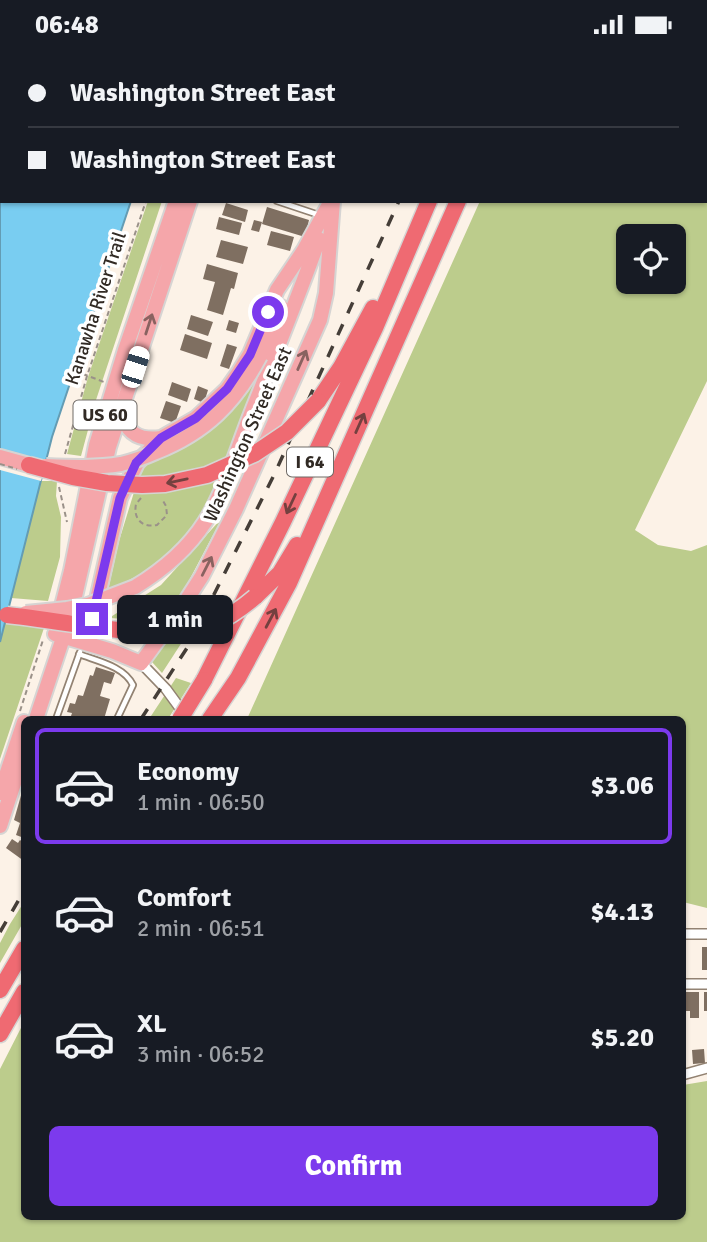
<!DOCTYPE html>
<meta charset="utf-8">
<style>
:root{--surface:#171b24;--page:#242831;--text:#f1f3f6;--muted:#9ea1a6;--line:#363941;--accent:#7c3aed}
body{margin:0;font-family:Signika,sans-serif;background:var(--page);color:var(--text);height:100vh;display:flex;flex-direction:column;font-size:26px;white-space:nowrap}
*{box-sizing:border-box;margin:0}
p{font-size:23px;color:var(--muted)}
.icon{flex:none;width:38px;height:38px;fill:none;stroke:currentColor;stroke-width:2;stroke-linecap:round;stroke-linejoin:round}
.map{position:relative;flex:1;overflow:hidden}
.panel{position:absolute;left:21px;top:667px;width:665px;height:504px;display:flex;flex-direction:column;background:var(--surface);border-radius:10px;box-shadow:0 2px 5px #0004}
.panel>*{flex:none}
.banner{position:absolute;left:0px;top:0px;width:707px;height:154px;box-shadow:0 2px 5px #0004;display:grid;align-content:center;height:154px;padding:0 28px;background:var(--surface)}
.fabs{position:absolute;left:616px;top:175px;display:grid;gap:14px}
.fabs a{display:grid;place-items:center;width:70px;height:70px;border-radius:10px;background:var(--surface);box-shadow:0 2px 5px #0004;font-size:35px}
.end{position:absolute;width:32px;height:32px;margin:-16px;border:9px solid #7c3aed;background:#fff;box-shadow:0 0 0 4px #fff}
.from{border-radius:50%}
.bubble{position:absolute;height:49px;border-radius:10px;background:var(--surface);box-shadow:0 2px 5px #0004;font-size:23px;font-weight:700;line-height:49px;text-align:center}
.car{position:absolute;width:21px;height:42px;margin:-21px -10px;border-radius:9px;box-shadow:0 0 5px 2px #0007;background:linear-gradient(#fff 24%,#345 0 40%,#fff 0 76%,#345 0 86%,#fff 0)}
.banner b{display:flex;align-items:center;gap:24px;height:66px;font-size:26px}
.banner b+b{border-top:2px solid var(--line)}
.banner i{width:18px;height:18px;background:var(--text)}
ul{padding:12px 0 0;list-style:none}
li{display:flex;align-items:center;gap:21px;height:116px;margin:0 14px 10px;padding:0 14px;border:4px solid transparent;border-radius:10px}
li div{flex:1}
li b{display:block;font-size:26px}
li em{font-style:normal;font-weight:700}
li.current{border-color:var(--accent)}
li>.icon{width:63px;height:63px;stroke-width:1.5}
.cta{display:flex;gap:14px;margin-top:auto;padding:14px 28px}
.cta a{flex:1;height:80px;border-radius:10px;background:var(--accent);color:#fff;font-size:28px;font-weight:700;line-height:80px;text-align:center}
.status{display:flex;justify-content:space-between;align-items:center;height:49px;padding:0 35px;background:var(--surface);direction:ltr}
.status svg{height:19px;fill:currentColor}
.map>svg:first-child{display:block}
</style>
<div class="status"><b>06:48</b><svg viewBox="0 0 49 12"><path d="M0 12V9h3v3zM5 12V6h3v6zM10 12V3h3v9zM15 12V0h3v12zM26 1h20v11H26zM47 4h2v5h-2z"/></svg></div>
<div class="map">
<svg width="707" height="1193" viewBox="0 0 707 1193">
<rect width="100%" height="100%" fill="#fcf2e7"/>
<path fill="#bccc8c" fill-rule="evenodd" d="M 556,0 L 707,0 L 707,332 L 635,481 L 658,496 L 691,502 L 707,496 L 707,859 L 683,853 L 682,670 L 247,670 L 480,152 L 705,152 L 705,2 L 555,2 ZM 628,187 L 674,187 L 674,233 L 628,233 Z
M 148,152 L 162,152 L 96,351 L 81,407 L 67,405 L 88,328 Z
M 263,323 C 238,387 218,462 164,509 C 148,523 128,532 108,541 L 119,492 L 143,414 L 196,389 L 218,375 Z
M 41,432 L 57,432 L 56,447 L 61,468 L 60,508 L 48,552 L 11,549 Z
M 222,469 L 183,543 L 160,572 L 109,569 L 161,536 Z
M 5,573 L 45,576 L 0,710 L 0,593 Z
M 186,587 L 162,624 L 152,613 L 167,588 Z
M 176,629 L 191,634 L 168,670 L 149,670 Z
M 24,853 L 24,872 L 0,914 L 0,894 L 10,875 Z
M 24,973 L 24,1167 L 682,1167 L 683,1036 L 707,1032 L 707,1193 L 0,1193 L 0,1020 Z"/>
<path fill="#79cdf1" stroke="#639cb4" stroke-width="2" d="M 0,0 L 180,0 L 179,2 L 2,2 L 2,152 L 131,152 L 52,388 L 0,593 Z"/>
<path fill="#fcf2e7" d="M 0,402 L 29,410 L 47,410 L 41,432 L 0,421 Z"/>
<path fill="#7f6f61" d="M 226,154 L 248,161 L 245,173 L 222,166 Z
M 267,158 L 309,171 L 305,188 L 262,175 Z
M 219,168 L 242,174 L 239,186 L 216,180 Z
M 254,171 L 262,173 L 259,183 L 251,181 Z
M 271,182 L 294,188 L 290,202 L 267,196 Z
M 221,191 L 248,198 L 243,215 L 216,208 Z
M 207,215 L 238,224 L 234,240 L 231,239 L 223,266 L 207,261 L 215,233 L 203,230 Z
M 191,266 L 213,273 L 208,287 L 187,280 Z
M 229,271 L 239,274 L 236,284 L 226,281 Z
M 185,285 L 212,294 L 207,310 L 180,301 Z
M 227,295 L 237,298 L 229,320 L 220,317 Z
M 172,333 L 191,340 L 187,353 L 168,346 Z
M 198,337 L 208,341 L 204,354 L 194,350 Z
M 166,352 L 181,357 L 175,374 L 160,369 Z
M 96,618 L 115,624 L 111,635 L 104,633 L 100,647 L 110,650 L 104,670 L 70,670 L 72,664 L 67,663 L 70,654 L 75,655 L 78,646 L 83,647 L 90,626 L 93,627 Z
M 22,743 L 24,744 L 24,789 L 16,786 L 20,774 L 14,771 Z
M 12,790 L 18,794 L 20,791 L 24,794 L 24,812 L 6,799 Z
M 702,898 L 707,898 L 707,921 L 702,921 Z
M 685,943 L 699,943 L 699,969 L 690,969 L 690,962 L 685,962 Z
M 704,943 L 707,943 L 707,962 L 704,962 Z
M 704,1000 L 705,1014 L 693,1015 L 692,1001 Z"/>
<g fill="none" stroke-linecap="round" stroke-linejoin="round">
<defs>
<path id="service" d="M 277,152 L 319,166
M 79,605 C 97,612 124,617 133,636 L 117,670
M 56,670 L 80,603"/>
<path id="minor" d="M 141,614 L 166,640 L 185,666
M 682,885 L 707,885
M 682,935 L 707,935
M 682,1026 L 707,1019"/>
<path id="primary" d="M 225,2 L 226,0
M 239,2 L 240,0
M 389,2 L 390,0
M 260,307 L 281,258
M 121,362 C 126,384 138,392 161,389
M 0,408 L 29,416
M 135,538 C 163,521 187,501 205,473 C 224,444 238,398 251,365 C 274,307 298,249 319,190
M 59,569 L 71,522 L 96,396 L 125,301 L 176,152
M 55,585 L 112,602 L 141,614 L 182,558 L 202,527 L 236,460 L 320,271 L 326,244 L 333,152
M 89,586 L 120,449 L 137,414 L 161,389 L 196,369 L 210,356 L 227,340 L 239,323 L 250,305 L 277,241 L 304,201 L 331,152
M 36,670 L 71,565 L 109,398 L 190,152
M 0,744 L 24,673
M 0,777 L 24,704"/>
<path id="motorway" d="M 497,2 L 498,0
M 525,2 L 526,0
M 318,352 L 341,318 L 373,259
M 255,548 L 280,524 L 297,496
M 204,631 L 283,473 L 375,279 L 429,152
M 210,670 L 238,629 L 289,534 L 458,152
M 0,941 L 24,900
M 0,985 L 24,943"/>
</defs>
<use href="#service" stroke="#928272" stroke-width="8"/>
<use href="#minor" stroke="#928272" stroke-width="12"/>
<use href="#primary" stroke="#d6d4d3" stroke-width="18"/>
<use href="#motorway" stroke="#d6d4d3" stroke-width="19"/>
<path stroke="#9a9189" stroke-width="2" stroke-dasharray="5 3.5" stroke-linecap="butt" d="M 195,2 L 196,0
M 75,322 L 104,333
M 65,405 L 87,327 L 146,152
M 59,438 L 67,473
M 141,449 L 136,455 C 133,470 142,479 157,476 L 167,466 L 166,457 L 162,450
M 20,662 L 43,591"/>
<use href="#service" stroke="#fff" stroke-width="4.5"/>
<use href="#minor" stroke="#fff" stroke-width="9"/>
<use href="#primary" stroke="#f5a6aa" stroke-width="14"/>
<use href="#motorway" stroke="#ef6a72" stroke-width="16"/>
<path stroke="#453e38" stroke-width="3.5" stroke-dasharray="12 12" stroke-linecap="butt" d="M 468,2 L 469,0
M 141,670 L 187,599 L 274,426 L 399,152
M 0,883 L 24,842"/>
<defs>
<path id="primary-bridge" d="M 46,417 C 71,418 96,419 121,415 C 133,412 145,408 156,403 C 206,383 235,354 260,307
M 26,564 L 67,560 L 88,556 L 135,538"/>
<path id="motorway-bridge" d="M 29,416 L 73,428 L 107,434 L 142,436 L 165,435 L 207,426 L 254,405 L 287,383 L 318,352
M 7,566 C 34,569 60,573 87,577 C 130,583 173,590 215,574 C 230,568 242,559 255,548
M 180,670 L 204,631"/>
</defs>
<use href="#primary-bridge" stroke="#d6d4d3" stroke-width="18" stroke-linecap="butt"/>
<use href="#motorway-bridge" stroke="#d6d4d3" stroke-width="19" stroke-linecap="butt"/>
<path stroke="#9a9189" stroke-width="2" stroke-dasharray="5 3.5" stroke-linecap="butt" d="M 0,415 L 17,420"/>
<use href="#primary-bridge" stroke="#f5a6aa" stroke-width="14"/>
<use href="#motorway-bridge" stroke="#ef6a72" stroke-width="16"/>
</g>
<defs><path id="oneway-shaft" d="M-6 0H5M1.5-3L5.5 0L1.5 3" fill="none" stroke-width="1.6" stroke-linecap="round" stroke-linejoin="round" transform="scale(1.75)"/></defs>
<g stroke="#896260">
<use href="#oneway-shaft" transform="translate(149 275) rotate(-72)"/>
<use href="#oneway-shaft" transform="translate(302 311) rotate(-66)"/>
<use href="#oneway-shaft" transform="translate(207 517) rotate(-63)"/>
</g>
<g stroke="#74403f">
<use href="#oneway-shaft" transform="translate(360 374) rotate(-66)"/>
<use href="#oneway-shaft" transform="translate(177 432) rotate(168)"/>
<use href="#oneway-shaft" transform="translate(291 455) rotate(115)"/>
<use href="#oneway-shaft" transform="translate(271 569) rotate(-62)"/>
</g>
<g fill="none" stroke-linecap="round" stroke-linejoin="round">
<path stroke="#7c3aed" stroke-width="9" d="M 92,570 L 120,449 L 136,414 L 161,389 L 196,369 L 227,340 L 250,306 L 268,263"/>
</g>
<g text-anchor="middle" stroke-width="7" stroke-linejoin="round" paint-order="stroke">
<g fill="#fff" stroke="#6f6a66" stroke-width="2">
<rect x="73.5" y="351.5" width="63" height="29" rx="5"/>
<rect x="287" y="398.5" width="46" height="29" rx="5"/>
</g>
<g font-size="18" font-weight="bold" fill="#312a24">
<text x="105" y="372">US 60</text>
<text x="310" y="419">I 64</text>
</g>
<g font-size="19" fill="#312a24" stroke="#fff">
<text transform="translate(95 259) rotate(-72)" y="7">Kanawha River Trail</text>
<text transform="translate(247 385) rotate(-66)" y="7">Washington Street East</text>
</g>
</g>
</svg>
<div class="fabs">
<a><svg class="icon" aria-label="locate" viewBox="0 0 24 24"><circle cx="12" cy="12" r="6"/><path d="M12 2v4M12 18v4M2 12h4M18 12h4"/></svg></a>
</div>
<i class="end from" style="left:268px;top:263px"></i>
<i class="end" style="left:92px;top:570px"></i>
<div class="bubble" style="left:117px;top:546px;width:116px">1 min</div>
<i class="car" style="left:135px;top:318px;rotate:18deg"></i>
<div class="banner">
<b><i class="from"></i>Washington Street East</b>
<b><i></i>Washington Street East</b>
</div>
<section class="panel">
<ul>
<li class="current"><svg class="icon" aria-label="car" viewBox="0 0 24 24"><path d="M5 17H2v-5l4-1 3-4h7l3 4 3 1v5h-3M9 17h6M6 11h13"/><circle cx="7" cy="17" r="2"/><circle cx="17" cy="17" r="2"/></svg><div><b>Economy</b><p>1 min · 06:50</p></div><em>$3.06</em></li>
<li><svg class="icon" aria-label="car" viewBox="0 0 24 24"><path d="M5 17H2v-5l4-1 3-4h7l3 4 3 1v5h-3M9 17h6M6 11h13"/><circle cx="7" cy="17" r="2"/><circle cx="17" cy="17" r="2"/></svg><div><b>Comfort</b><p>2 min · 06:51</p></div><em>$4.13</em></li>
<li><svg class="icon" aria-label="car" viewBox="0 0 24 24"><path d="M5 17H2v-5l4-1 3-4h7l3 4 3 1v5h-3M9 17h6M6 11h13"/><circle cx="7" cy="17" r="2"/><circle cx="17" cy="17" r="2"/></svg><div><b>XL</b><p>3 min · 06:52</p></div><em>$5.20</em></li>
</ul>
<div class="cta"><a>Confirm</a></div>
</section>
</div>
